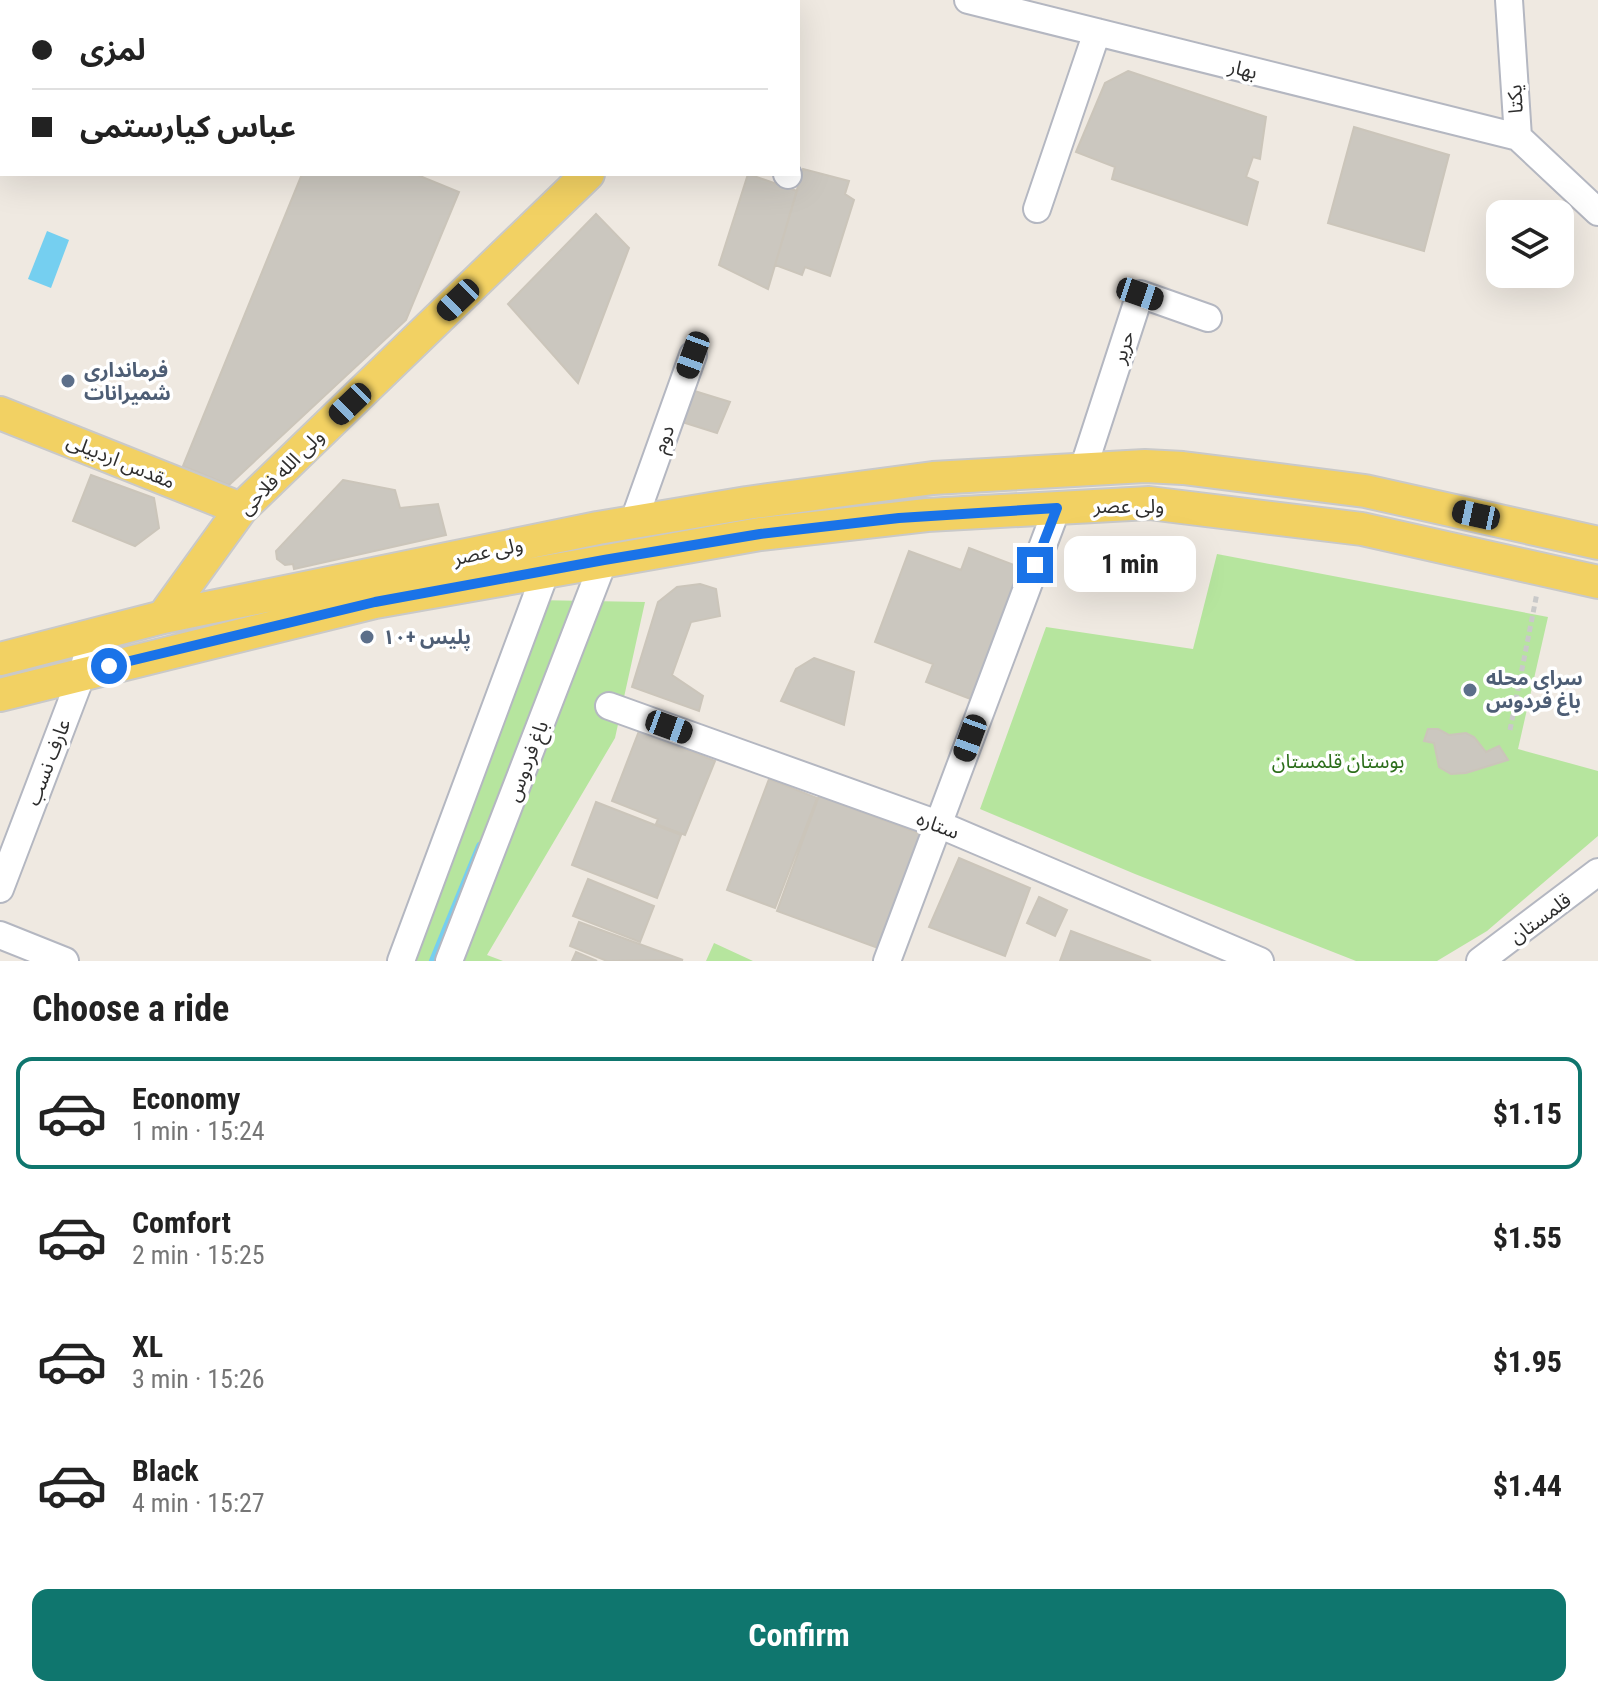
<!DOCTYPE html>
<meta charset="utf-8">
<style>
:root{--surface:#fff;--page:#f2f2f2;--text:#222;--muted:#767676;--line:#e0e0e0;--accent:#0f766e}
body{margin:0;font-family:"Roboto Condensed","Noto Sans Arabic",sans-serif;background:var(--page);color:var(--text);height:100vh;display:flex;flex-direction:column;font-size:30px;white-space:nowrap}
*{box-sizing:border-box;margin:0}
p{font-size:26px;color:var(--muted)}
.icon{flex:none;width:44px;height:44px;fill:none;stroke:currentColor;stroke-width:2;stroke-linecap:round;stroke-linejoin:round}
.map{position:relative;height:961px;overflow:hidden}
.details{display:flex;flex-direction:column;background:var(--surface);flex:1}
.details>*{flex:none}
.hud{position:absolute;left:0px;top:0px;width:800px;height:176px;box-shadow:0 8px 32px #0002;display:grid;align-content:center;height:176px;padding:0 32px;background:var(--surface)}
.fabs{position:absolute;left:1486px;top:200px;display:grid;gap:16px}
.fabs a{display:grid;place-items:center;width:88px;height:88px;border-radius:16px;background:var(--surface);box-shadow:0 8px 32px #0002;font-size:40px}
.end{position:absolute;width:36px;height:36px;margin:-18px;border:10px solid #1a73e8;background:#fff;box-shadow:0 0 0 4px #fff}
.from{border-radius:50%}
.bubble{position:absolute;height:56px;border-radius:16px;background:var(--surface);box-shadow:0 8px 32px #0002;font-size:26px;font-weight:700;line-height:56px;text-align:center}
.car{position:absolute;width:24px;height:48px;margin:-24px -12px;border-radius:10px;box-shadow:0 0 6px 2px #0007;background:linear-gradient(#222 24%,#8ab4d8 0 40%,#222 0 76%,#8ab4d8 0 86%,#222 0)}
.hud b{display:flex;align-items:center;gap:28px;height:76px;font-size:30px}
.hud b+b{border-top:2px solid var(--line)}
.hud i{width:20px;height:20px;background:var(--text)}
ul{padding:0;list-style:none}
li{display:flex;align-items:center;gap:24px;height:112px;margin:0 16px 12px;padding:0 16px;border:4px solid transparent;border-radius:16px}
li div{flex:1}
li b{display:block;font-size:30px}
li em{font-style:normal;font-weight:700}
li.selected{border-color:var(--accent)}
li>.icon{width:72px;height:72px;stroke-width:1.5}
h2{padding:0 32px;font-size:36px;line-height:96px}
.primary-button{display:flex;gap:16px;margin-top:auto;padding:16px 32px}
.primary-button a{flex:1;height:92px;border-radius:16px;background:var(--accent);color:#fff;font-size:32px;font-weight:700;line-height:92px;text-align:center}
.map>svg:first-child{display:block}
</style>
<div class="map">
<svg width="1598" height="961" viewBox="0 0 1598 961">
<rect width="100%" height="100%" fill="#efe9e1"/>
<path fill="#b6e59e" d="M 1217,554 L 1548,617 L 1518,749 L 1598,771 L 1598,836 L 1487,931 L 1437,961 L 1356,961 L 1135,874 L 980,809 L 1046,627 L 1193,649 Z
M 534,600 L 645,602 L 615,738 L 487,955 L 503,961 L 390,961 Z
M 714,943 L 753,961 L 706,961 Z"/>
<path fill="#75cff0" d="M 47,231 L 69,240 L 51,288 L 28,279 Z"/>
<g fill="none" stroke-linecap="round" stroke-linejoin="round">
<path stroke="#75cff0" stroke-width="8" d="M 433,961 L 480,846"/>
</g>
<path fill="#cbc7bf" stroke="#cbc5ba" stroke-width="2" d="M 186,0 L 222,0 L 221,2 Z
M 1128,71 L 1266,117 L 1260,159 L 1253,157 L 1246,177 L 1258,182 L 1247,225 L 1112,179 L 1115,167 L 1076,152 L 1105,83 Z
M 1354,127 L 1449,155 L 1424,251 L 1328,223 Z
M 803,169 L 849,181 L 845,194 L 854,200 L 830,276 L 805,267 L 802,275 L 775,265 Z
M 302,174 L 415,174 L 459,192 L 406,320 L 229,485 L 183,466 Z
M 748,174 L 797,191 L 768,289 L 719,265 Z
M 596,214 L 629,248 L 578,383 L 508,304 Z
M 688,389 L 730,402 L 717,433 L 676,420 Z
M 91,475 L 154,498 L 159,528 L 135,546 L 73,521 Z
M 343,480 L 395,490 L 400,508 L 438,504 L 446,535 L 294,569 L 293,564 L 285,565 L 277,559 L 276,551 Z
M 969,548 L 1022,568 L 973,700 L 926,682 L 933,664 L 875,642 L 909,551 L 961,570 Z
M 700,584 L 716,589 L 720,616 L 691,622 L 672,675 L 703,696 L 699,711 L 632,687 L 658,602 L 677,587 Z
M 814,658 L 854,672 L 844,725 L 781,701 L 796,669 Z
M 1428,729 L 1438,729 L 1449,735 L 1466,733 L 1474,737 L 1486,752 L 1499,746 L 1508,760 L 1466,773 L 1451,774 L 1439,767 L 1434,743 L 1424,741 Z
M 639,731 L 715,761 L 685,835 L 656,824 L 658,819 L 612,801 Z
M 769,779 L 817,798 L 775,908 L 727,890 Z
M 819,796 L 921,834 L 878,948 L 777,911 Z
M 596,802 L 681,835 L 657,898 L 572,865 Z
M 959,858 L 1030,888 L 1005,956 L 929,927 Z
M 588,879 L 654,906 L 640,942 L 573,916 Z
M 1039,897 L 1067,910 L 1055,936 L 1027,923 Z
M 579,922 L 683,960 L 607,961 L 570,946 Z
M 1071,931 L 1151,961 L 1060,961 Z
M 576,952 L 597,961 L 572,961 Z"/>
<g fill="none" stroke-linecap="round" stroke-linejoin="round">
<defs>
<path id="minor" d="M 968,0 L 1518,137
M 1509,0 L 1518,137 L 1598,212
M 787,174 L 788,175
M 1037,209 L 1097,32
M 1083,469 L 1140,294 L 1208,318
M 633,523 L 693,355
M 609,706 L 938,824 L 1260,961
M 0,889 L 82,674 L 93,633
M 0,935 L 65,961
M 401,961 L 546,571
M 449,961 L 604,560
M 887,961 L 1057,508
M 1480,961 L 1598,872"/>
<path id="major" d="M 770,2 L 772,0
M 0,413 L 241,509
M 163,617 L 241,509 L 588,174
M 0,659 L 163,617 L 598,528 L 747,503 L 933,478 L 1145,466 L 1183,468 L 1365,491 L 1598,543
M 0,695 L 375,602 L 760,534 L 927,515 L 1149,503 L 1362,529 L 1598,582"/>
</defs>
<use href="#minor" stroke="#b4b7c1" stroke-width="30"/>
<use href="#major" stroke="#c9c9c9" stroke-width="36"/>
<path stroke="#c9c9c9" stroke-width="5" stroke-dasharray="6 4" stroke-linecap="butt" d="M 1510,730 L 1537,593"/>
<use href="#minor" stroke="#fff" stroke-width="26"/>
<use href="#major" stroke="#f2d163" stroke-width="32"/>
</g>
<g fill="none" stroke-linecap="round" stroke-linejoin="round">
<path stroke="#1a73e8" stroke-width="10" d="M 109,666 L 375,602 L 604,560 L 760,534 L 899,518 L 1057,508 L 1035,565"/>
</g>
<g fill="#5c6f8a" stroke="#fff" stroke-width="3">
<circle cx="68" cy="381" r="8"/>
<circle cx="367" cy="637" r="8"/>
<circle cx="1470" cy="690" r="8"/>
</g>
<g text-anchor="middle" stroke-width="7" stroke-linejoin="round" paint-order="stroke">
<g font-size="20" fill="#2e2e2e" stroke="#fff">
<text transform="translate(1243 69) rotate(14)" y="7">بهار</text>
<text transform="translate(1515 99) rotate(-93)" y="7">یکتا</text>
<text transform="translate(1123 347) rotate(-72)" y="7">حریر</text>
<text transform="translate(663 439) rotate(-70)" y="7">دوم</text>
<text transform="translate(121 461) rotate(22)" y="7">مقدس اردبیلی</text>
<text transform="translate(281 472) rotate(-45)" y="7">ولی‌ الله فلاحی</text>
<text x="1129" y="513">ولی عصر</text>
<text transform="translate(488 551) rotate(-12)" y="7">ولی عصر</text>
<text transform="translate(527 761) rotate(-69)" y="7">باغ فردوس</text>
<text transform="translate(48 762) rotate(-69)" y="7">عارف نسب</text>
<text transform="translate(938 825) rotate(21)" y="7">ستاره</text>
<text transform="translate(1540 918) rotate(-36)" y="7">قلمستان</text>
</g>
<g font-size="20" font-weight="bold" fill="#4e5e75" stroke="#fff" text-anchor="start">
<text x="84" y="377">فرمانداری<tspan x="84" dy="23">شمیرانات</tspan></text>
<text x="383" y="644">پلیس +۱۰</text>
<text x="1486" y="685">سرای محله<tspan x="1486" dy="23">باغ فردوس</tspan></text>
</g>
<g font-size="20" fill="#2c6e1b" stroke="#fff">
<text x="1338" y="768">بوستان قلمستان</text>
</g>
</g>
</svg>
<div class="fabs">
<a><svg class="icon" aria-label="layers" viewBox="0 0 24 24"><path d="M12 4l9 5-9 5-9-5zM3 14l9 5 9-5"/></svg></a>
</div>
<i class="end from" style="left:109px;top:666px"></i>
<i class="end" style="left:1035px;top:565px"></i>
<div class="bubble" style="left:1064px;top:536px;width:132px">1 min</div>
<i class="car" style="left:1140px;top:294px;rotate:109deg"></i>
<i class="car" style="left:458px;top:300px;rotate:226deg"></i>
<i class="car" style="left:693px;top:355px;rotate:200deg"></i>
<i class="car" style="left:350px;top:404px;rotate:226deg"></i>
<i class="car" style="left:1476px;top:515px;rotate:282deg"></i>
<i class="car" style="left:669px;top:727px;rotate:110deg"></i>
<i class="car" style="left:970px;top:738px;rotate:200deg"></i>
<div class="hud">
<b><i class="from"></i>لمزی</b>
<b><i></i>عباس کیارستمی</b>
</div>
</div>
<section class="details">
<h2>Choose a ride</h2>
<ul>
<li class="selected"><svg class="icon" aria-label="car" viewBox="0 0 24 24"><path d="M5 17H2v-5l4-1 3-4h7l3 4 3 1v5h-3M9 17h6M6 11h13"/><circle cx="7" cy="17" r="2"/><circle cx="17" cy="17" r="2"/></svg><div><b>Economy</b><p>1 min · 15:24</p></div><em>$1.15</em></li>
<li><svg class="icon" aria-label="car" viewBox="0 0 24 24"><path d="M5 17H2v-5l4-1 3-4h7l3 4 3 1v5h-3M9 17h6M6 11h13"/><circle cx="7" cy="17" r="2"/><circle cx="17" cy="17" r="2"/></svg><div><b>Comfort</b><p>2 min · 15:25</p></div><em>$1.55</em></li>
<li><svg class="icon" aria-label="car" viewBox="0 0 24 24"><path d="M5 17H2v-5l4-1 3-4h7l3 4 3 1v5h-3M9 17h6M6 11h13"/><circle cx="7" cy="17" r="2"/><circle cx="17" cy="17" r="2"/></svg><div><b>XL</b><p>3 min · 15:26</p></div><em>$1.95</em></li>
<li><svg class="icon" aria-label="car" viewBox="0 0 24 24"><path d="M5 17H2v-5l4-1 3-4h7l3 4 3 1v5h-3M9 17h6M6 11h13"/><circle cx="7" cy="17" r="2"/><circle cx="17" cy="17" r="2"/></svg><div><b>Black</b><p>4 min · 15:27</p></div><em>$1.44</em></li>
</ul>
<div class="primary-button"><a>Confirm</a></div>
</section>
